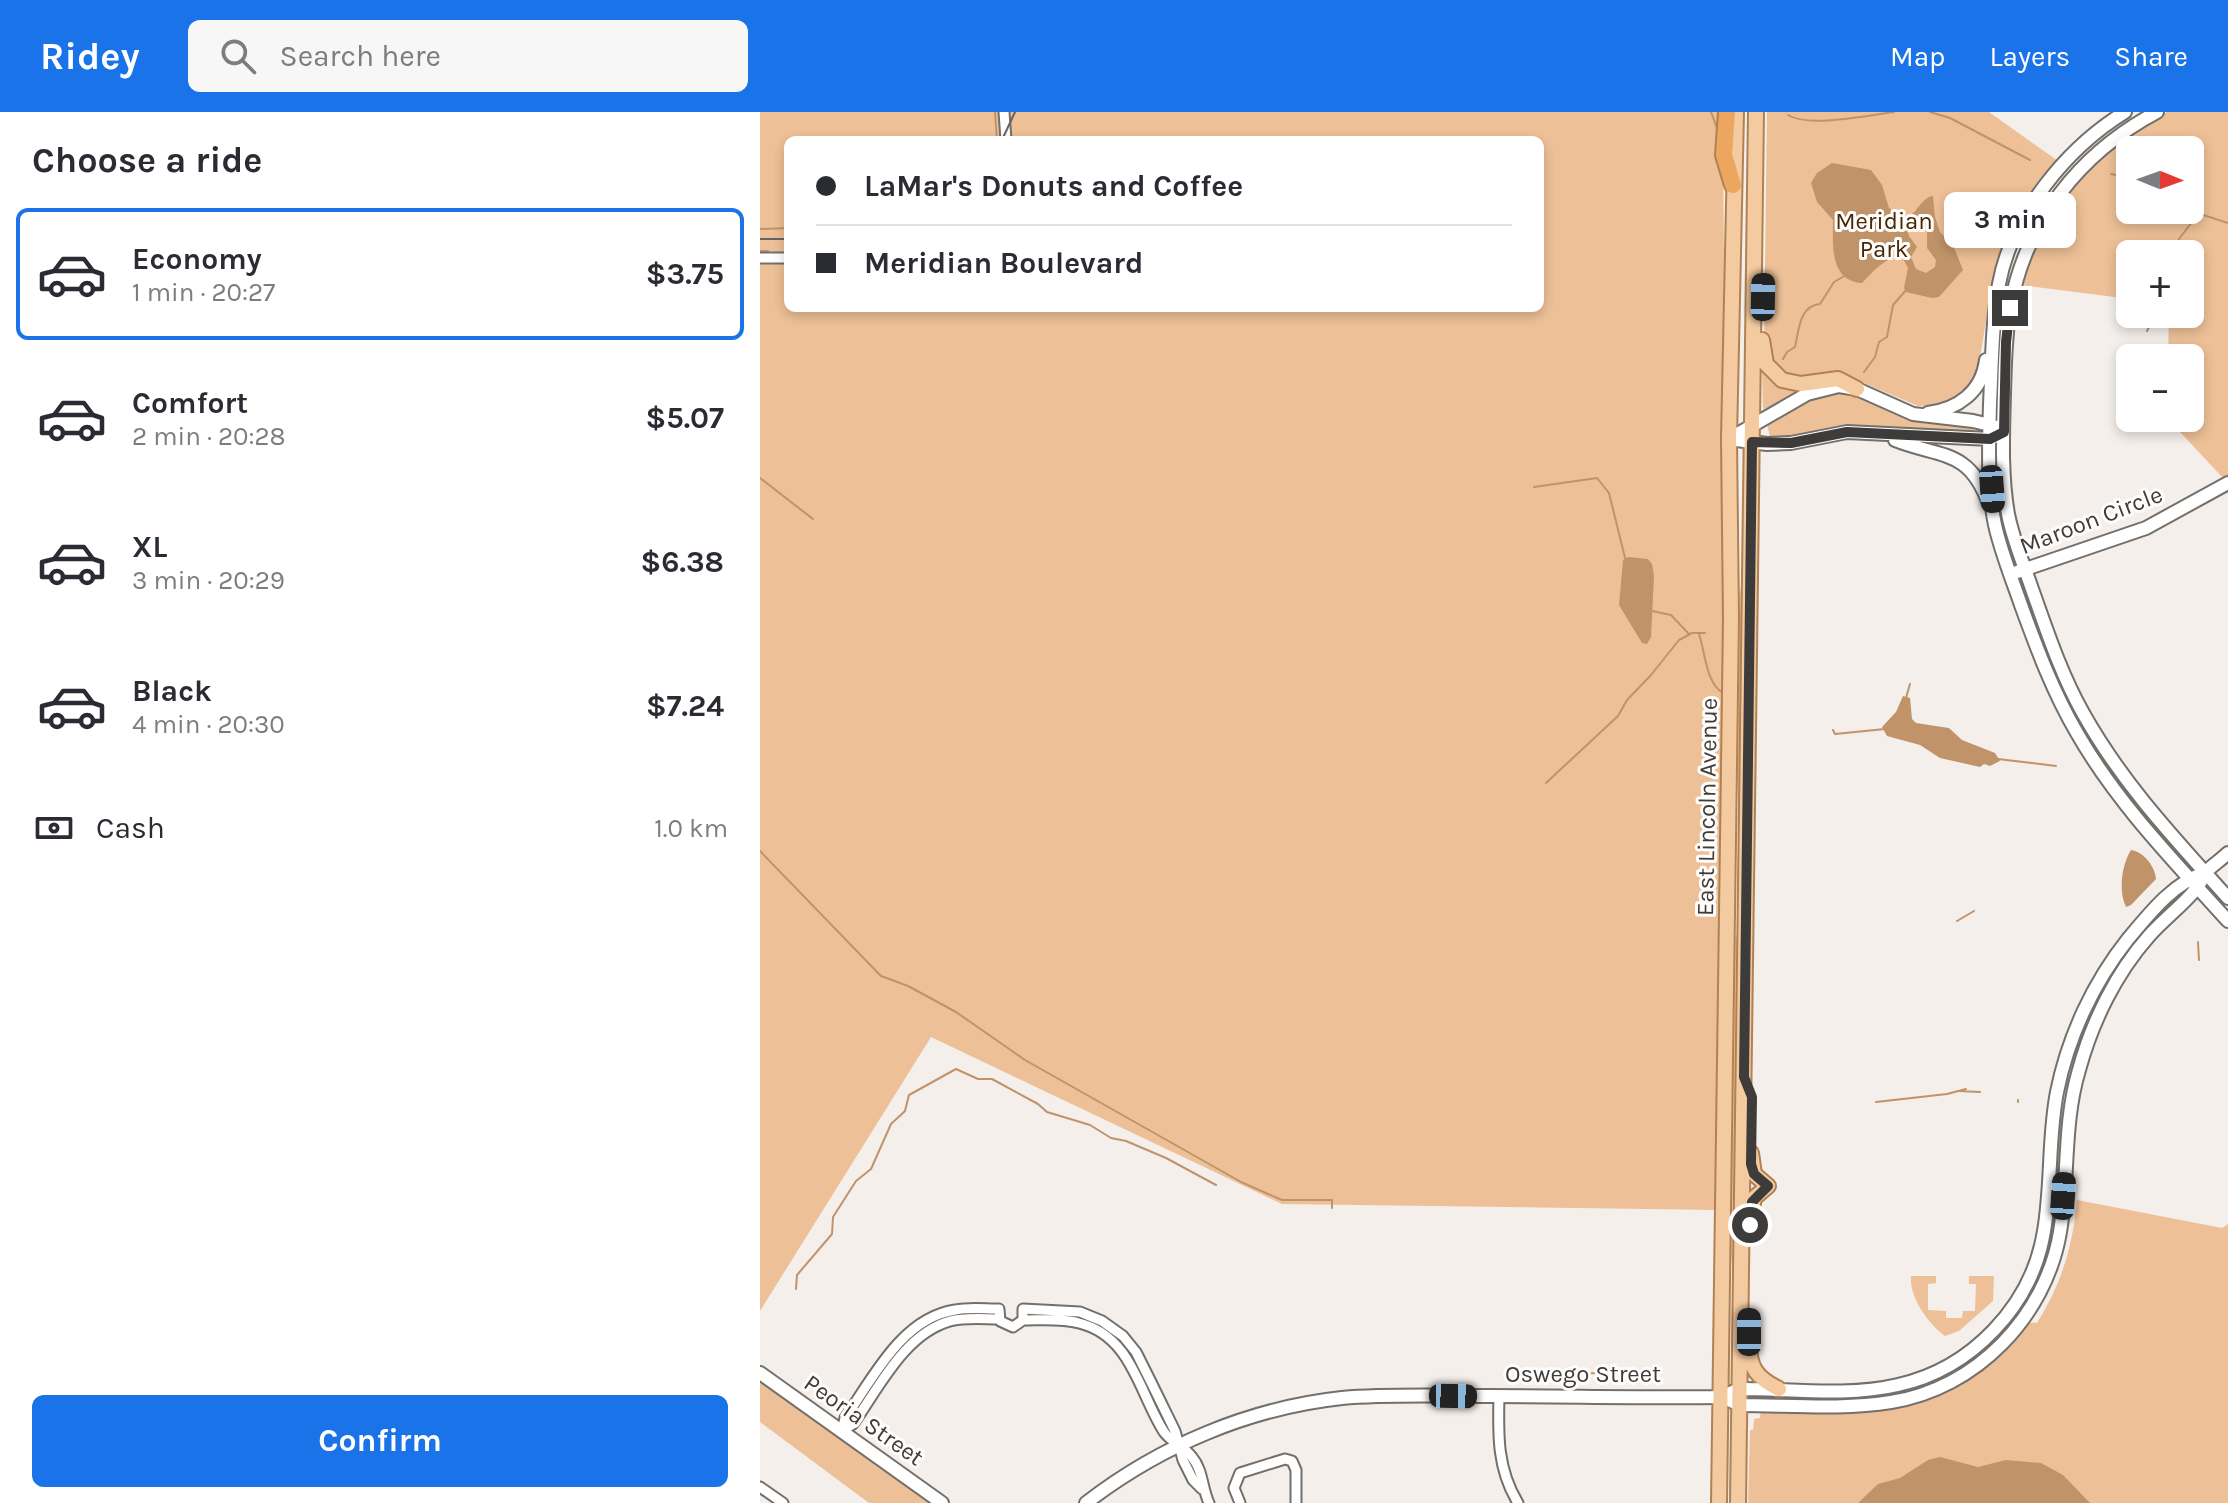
<!DOCTYPE html>
<meta charset="utf-8">
<style>
:root{--surface:#fff;--page:#f7f7f7;--text:#2b2b33;--muted:#7c7c81;--line:#e1e1e2;--accent:#1a73e8}
body{margin:0;font-family:Karla,sans-serif;background:var(--page);color:var(--text);height:100vh;display:flex;flex-direction:column;font-size:30px;white-space:nowrap}
*{box-sizing:border-box;margin:0}
p{font-size:26px;color:var(--muted)}
.icon{flex:none;width:44px;height:44px;fill:none;stroke:currentColor;stroke-width:2;stroke-linecap:round;stroke-linejoin:round}
.map{position:relative;flex:1;overflow:hidden}
.panel{display:flex;flex-direction:column;background:var(--surface);width:760px}
.panel>*{flex:none}
.top-card{position:absolute;left:24px;top:24px;width:760px;height:176px;border-radius:12px;box-shadow:0 4px 12px #0003;display:grid;align-content:center;height:176px;padding:0 32px;background:var(--surface)}
.needle{width:52px;rotate:91deg}
.buttons{position:absolute;left:1356px;top:24px;display:grid;gap:16px}
.buttons a{display:grid;place-items:center;width:88px;height:88px;border-radius:12px;background:var(--surface);box-shadow:0 4px 12px #0003;font-size:40px}
.end{position:absolute;width:36px;height:36px;margin:-18px;border:10px solid #3e3c3a;background:#fff;box-shadow:0 0 0 4px #fff}
.from{border-radius:50%}
.bubble{position:absolute;height:56px;border-radius:12px;background:var(--surface);box-shadow:0 4px 12px #0003;font-size:26px;font-weight:700;line-height:56px;text-align:center}
.car{position:absolute;width:24px;height:48px;margin:-24px -12px;border-radius:10px;box-shadow:0 0 6px 2px #0007;background:linear-gradient(#222 24%,#8ab4d8 0 40%,#222 0 76%,#8ab4d8 0 86%,#222 0)}
.top-card b{display:flex;align-items:center;gap:28px;height:76px;font-size:30px}
.top-card b+b{border-top:2px solid var(--line)}
.top-card i{width:20px;height:20px;background:var(--text)}
ul{padding:0;list-style:none}
li{display:flex;align-items:center;gap:24px;height:132px;margin:0 16px 12px;padding:0 16px;border:4px solid transparent;border-radius:12px}
li div{flex:1}
li b{display:block;font-size:30px}
li em{font-style:normal;font-weight:700}
li.current{border-color:var(--accent)}
li>.icon{width:72px;height:72px;stroke-width:1.5}
h2{padding:0 32px;font-size:36px;line-height:96px}
.pay{display:flex;align-items:center;gap:20px;height:88px;padding:0 32px;font-size:30px}
.pay p{margin-inline-start:auto}
.button{display:flex;gap:16px;margin-top:auto;padding:16px 32px}
.button a{flex:1;height:92px;border-radius:12px;background:var(--accent);color:#fff;font-size:32px;font-weight:700;line-height:92px;text-align:center}
header{display:flex;align-items:center;gap:48px;box-sizing:border-box;height:112px;padding:0 40px;background:var(--accent);color:#fff}
header strong{font-size:38px}
nav{display:flex;gap:44px;margin-inline-start:auto;font-size:28px}
.search{width:560px;height:72px;background:var(--page);display:flex;align-items:center;gap:20px;box-sizing:border-box;padding:0 28px;border-radius:12px;color:var(--muted);font-size:30px}
main{display:flex;flex:1;min-height:0}
.map>svg:first-child{display:block}
</style>
<header>
<strong>Ridey</strong>
<div class="search"><svg class="icon" aria-label="search" viewBox="0 0 24 24"><circle cx="10" cy="10" r="6"/><path d="M15 15l6 6"/></svg>Search here</div>
<nav><a>Map</a><a>Layers</a><a>Share</a></nav>
</header>
<main>
<section class="panel">
<h2>Choose a ride</h2>
<ul>
<li class="current"><svg class="icon" aria-label="car" viewBox="0 0 24 24"><path d="M5 17H2v-5l4-1 3-4h7l3 4 3 1v5h-3M9 17h6M6 11h13"/><circle cx="7" cy="17" r="2"/><circle cx="17" cy="17" r="2"/></svg><div><b>Economy</b><p>1 min · 20:27</p></div><em>$3.75</em></li>
<li><svg class="icon" aria-label="car" viewBox="0 0 24 24"><path d="M5 17H2v-5l4-1 3-4h7l3 4 3 1v5h-3M9 17h6M6 11h13"/><circle cx="7" cy="17" r="2"/><circle cx="17" cy="17" r="2"/></svg><div><b>Comfort</b><p>2 min · 20:28</p></div><em>$5.07</em></li>
<li><svg class="icon" aria-label="car" viewBox="0 0 24 24"><path d="M5 17H2v-5l4-1 3-4h7l3 4 3 1v5h-3M9 17h6M6 11h13"/><circle cx="7" cy="17" r="2"/><circle cx="17" cy="17" r="2"/></svg><div><b>XL</b><p>3 min · 20:29</p></div><em>$6.38</em></li>
<li><svg class="icon" aria-label="car" viewBox="0 0 24 24"><path d="M5 17H2v-5l4-1 3-4h7l3 4 3 1v5h-3M9 17h6M6 11h13"/><circle cx="7" cy="17" r="2"/><circle cx="17" cy="17" r="2"/></svg><div><b>Black</b><p>4 min · 20:30</p></div><em>$7.24</em></li>
</ul>
<div class="pay"><svg class="icon" aria-label="cash" viewBox="0 0 24 24"><path d="M3 7h18v10H3z"/><circle cx="12" cy="12" r="2"/></svg>Cash<p>1.0 km</p></div>
<div class="button"><a>Confirm</a></div>
</section>
<div class="map">
<svg width="1468" height="1391" viewBox="0 0 1468 1391">
<rect width="100%" height="100%" fill="#f4efeb"/>
<path fill="#edc097" fill-rule="evenodd" d="M 0,0 L 963,0 L 964,165 L 962,363 L 964,494 L 956,1098 L 522,1092 L 171,925 L 0,1199 ZM 28,28 L 780,28 L 780,196 L 28,196 Z
M 1007,0 L 1229,0 L 1298,49 L 1281,69 L 1244,133 L 1246,135 L 1228,196 L 1218,259 L 1203,282 L 1180,294 L 1158,294 L 1087,264 L 1078,262 L 1045,268 L 1020,263 L 1004,237 Z
M 1407,0 L 1468,0 L 1468,363 L 1463,366 L 1407,306 L 1430,306 L 1430,246 L 1408,246 L 1409,202 L 1430,202 L 1430,142 L 1370,142 L 1370,187 L 1260,173 C 1282,98 1336,35 1407,0 ZM 1370,38 L 1430,38 L 1430,98 L 1370,98 Z
M 1002,256 L 1044,277 L 1013,298 L 1012,295 L 1003,297 Z
M 1079,280 L 1094,284 L 1149,309 L 1212,314 L 1214,318 L 1212,321 L 1089,314 L 1037,325 L 1010,325 L 1007,312 L 1046,288 Z
M 982,470 L 984,489 L 979,706 L 976,640 L 978,489 Z
M 1274,507 L 1373,685 L 1371,687 C 1324,643 1296,567 1272,508 Z
M 979,823 L 975,1152 L 972,1152 L 969,1119 L 973,830 L 974,826 Z
M 1298,1005 C 1301,1014 1297,1029 1298,1041 C 1300,1113 1292,1175 1238,1228 C 1225,1241 1211,1255 1193,1260 L 1271,1174 Z
M 1317,1088 L 1462,1116 L 1468,1112 L 1468,1391 L 988,1391 L 990,1318 L 993,1318 L 994,1307 L 1000,1306 L 1001,1297 L 1180,1280 L 1266,1210 L 1277,1211 C 1302,1171 1313,1133 1317,1088 Z
M 1151,1164 L 1176,1164 L 1176,1171 L 1168,1172 L 1168,1198 L 1186,1199 L 1186,1206 L 1202,1206 L 1203,1199 L 1215,1199 L 1216,1172 L 1209,1172 L 1209,1164 L 1234,1164 L 1233,1189 L 1199,1219 L 1185,1224 C 1168,1212 1149,1185 1151,1164 Z
M 0,1268 L 154,1378 L 171,1391 L 109,1391 L 0,1310 Z"/>
<path fill="#c09369" fill-rule="evenodd" d="M 1072,51 L 1111,58 L 1122,73 L 1129,96 L 1146,105 C 1158,102 1160,86 1173,84 L 1175,105 L 1180,120 L 1193,133 L 1203,158 L 1179,185 L 1172,186 L 1146,180 L 1144,176 L 1148,156 L 1141,143 C 1125,146 1112,160 1102,171 C 1069,169 1073,132 1073,108 L 1057,90 L 1051,71 L 1057,61 ZM 1157,110 L 1167,117 L 1167,136 L 1176,148 L 1175,155 L 1166,161 L 1156,157 L 1151,145 L 1157,135 L 1149,124 L 1146,115 Z
M 868,445 L 888,447 L 892,452 L 894,464 L 891,525 L 887,532 L 882,531 L 859,493 L 863,448 Z
M 1143,584 L 1150,586 L 1152,607 L 1156,611 L 1189,616 L 1202,628 L 1235,641 L 1240,649 L 1230,654 L 1224,652 L 1220,655 L 1180,646 L 1160,633 L 1127,624 L 1122,615 L 1136,600 Z
M 1371,738 C 1384,740 1395,754 1396,767 L 1371,793 L 1366,795 C 1358,779 1362,752 1371,738 Z
M 1180,1345 L 1218,1355 L 1246,1348 L 1281,1351 L 1303,1363 L 1330,1391 L 1098,1391 L 1118,1372 L 1140,1366 L 1168,1348 Z"/>
<g fill="none" stroke-linecap="round" stroke-linejoin="round">
<path stroke="#c09369" stroke-width="2" d="M 235,0 L 237,28
M 951,0 L 957,16
M 1170,0 L 1190,6 L 1270,48
M 1028,3 C 1049,16 1108,3 1134,0
M 1351,62 L 1370,66
M 1428,98 L 1468,111
M 0,117 L 28,116
M 0,139 L 8,139
M 1414,142 L 1419,127 L 1439,101
M 1387,219 L 1396,202
M 1023,247 L 1027,240 L 1035,235 C 1039,218 1039,194 1060,192 L 1074,170 L 1086,163
M 1104,260 L 1115,245 L 1119,230 L 1127,225 L 1133,193 L 1147,177
M 0,366 L 53,407
M 774,375 L 837,366 L 849,381 L 865,446
M 892,499 L 911,503 L 929,522
M 939,522 C 945,539 946,572 963,581
M 1146,586 L 1150,572
M 1073,618 L 1075,622 L 1125,617
M 1238,647 L 1296,654
M 786,671 L 858,604 L 867,588 L 891,563 L 919,528 L 932,521 L 945,521
M 0,739 L 121,864 L 148,874 L 196,900 L 265,948 L 481,1070 L 522,1088 L 572,1088 L 572,1096
M 1197,809 L 1214,799
M 1438,830 L 1439,848
M 1199,979 L 1220,980
M 1116,990 L 1187,982 L 1206,977
M 1258,990 L 1258,988
M 36,1177 L 37,1163 L 72,1122 L 73,1105 L 96,1069 L 111,1057 L 131,1012 L 145,999 L 149,983 L 196,957 L 218,967 L 232,967 L 278,992 L 287,1000 L 330,1013 L 351,1026 L 366,1029 L 406,1046 L 456,1073
M 759,1261 L 792,1262
M 796,1262 L 841,1261"/>
<defs>
<path id="street" d="M 244,0 L 246,28
M 0,146 L 28,146
M 263,1208 C 281,1208 301,1206 319,1211 C 372,1224 379,1281 404,1320 C 411,1330 425,1335 432,1345 C 443,1358 442,1376 449,1391
M 739,1284 C 738,1322 737,1357 758,1391
M 82,1319 L 85,1306 C 113,1266 142,1206 195,1198 C 209,1195 225,1197 239,1197 L 240,1209 L 253,1215 L 263,1208 L 263,1197 L 320,1200 L 342,1209 L 363,1224 L 376,1240 L 391,1270 L 415,1319 L 423,1348 L 433,1368 L 442,1377
M 82,1319 L 93,1312 C 119,1276 144,1222 190,1209 C 206,1205 223,1207 239,1207
M 0,1375 L 23,1391
M 480,1391 L 474,1376 L 480,1361 L 525,1347 L 532,1349 L 536,1358 L 536,1391"/>
<path id="secondary" d="M 1365,0 C 1307,36 1252,102 1239,172 C 1232,211 1232,252 1230,292 C 1229,331 1227,374 1235,413 C 1241,440 1252,467 1261,493 C 1277,537 1293,580 1317,621 C 1357,691 1414,749 1468,809
M 1397,0 C 1320,41 1265,110 1250,197 C 1245,224 1245,253 1244,281 C 1243,321 1241,363 1248,402 C 1253,428 1264,453 1272,477 C 1287,519 1301,562 1323,601 C 1362,671 1415,727 1468,786
M 1168,301 C 1198,297 1222,280 1226,248
M 969,327 L 1047,282 L 1079,274 L 1097,277 L 1153,302 L 1213,309 L 1234,314
M 969,327 L 1007,332 L 1031,331 L 1087,320 L 1230,327 L 1234,325
M 1135,328 C 1180,346 1209,336 1229,392
M 1257,460 L 1386,416 L 1468,371
M 0,1261 L 182,1391
M 971,1289 L 980,1293 C 1029,1293 1082,1298 1131,1290 C 1216,1277 1286,1204 1300,1120 C 1309,1066 1303,1011 1319,958 C 1332,910 1356,861 1389,824 C 1404,807 1422,794 1436,777 C 1440,773 1442,766 1445,761 C 1451,754 1461,748 1468,741
M 326,1391 C 400,1334 489,1296 582,1286 C 631,1282 680,1284 729,1284 C 806,1284 883,1286 960,1285 L 980,1277 C 1031,1277 1087,1285 1138,1273 C 1211,1257 1272,1194 1284,1119 C 1292,1073 1288,1026 1297,980 C 1308,925 1333,871 1368,827 C 1389,802 1414,770 1445,761"/>
<path id="primary" d="M 1002,228 L 1006,252 L 1022,268 L 1041,272 L 1078,267 L 1097,277
M 990,1106 L 994,1086 L 1008,1074 L 994,1062 L 991,1041
M 989,1232 C 989,1256 997,1266 1019,1277
M 959,1391 L 971,506 L 969,327 L 976,0
M 978,1391 L 996,0"/>
<path id="highway" d="M 967,0 L 964,43 L 973,73"/>
</defs>
<use href="#street" stroke="#736f6b" stroke-width="13"/>
<use href="#secondary" stroke="#736f6b" stroke-width="16"/>
<use href="#primary" stroke="#b08153" stroke-width="18"/>
<use href="#highway" stroke="#b08153" stroke-width="20"/>
<use href="#street" stroke="#fff" stroke-width="9"/>
<use href="#secondary" stroke="#fff" stroke-width="12"/>
<use href="#primary" stroke="#f4caa0" stroke-width="14"/>
<use href="#highway" stroke="#eda660" stroke-width="16"/>
<path stroke="#666361" stroke-width="2" d="M 242,28 L 255,0
M 0,127 L 28,127"/>
</g>
<g fill="none" stroke-linecap="round" stroke-linejoin="round">
<path stroke="#3e3c3a" stroke-width="10" d="M 990,1113 L 992,1090 L 1008,1074 L 994,1062 L 991,1052 L 992,985 L 984,965 L 992,330 L 1031,331 L 1087,320 L 1230,327 L 1244,320 L 1246,230 L 1250,196"/>
</g>
<g text-anchor="middle" stroke-width="6" stroke-linejoin="round" paint-order="stroke">
<g font-size="24" fill="#472804" stroke="#fffdfb">
<text x="1124" y="117">Meridian<tspan x="1124" dy="28">Park</tspan></text>
</g>
<g font-size="24" fill="#3e3c3a" stroke="#fffdfb">
<text transform="translate(1331 408) rotate(-21)" y="8">Maroon Circle</text>
<text transform="translate(947 695) rotate(-89)" y="8">East Lincoln Avenue</text>
<text x="823" y="1270">Oswego Street</text>
<text transform="translate(104 1308) rotate(35)" y="8">Peoria Street</text>
</g>
</g>
</svg>
<div class="buttons">
<a><svg class="needle" viewBox="-14 -14 28 28"><path d="M0-13l5 13h-10z" fill="#e53935"/><path d="M0 13l5-13h-10z" fill="#7c7c81"/></svg></a>
<a>+</a>
<a>−</a>
</div>
<i class="end from" style="left:990px;top:1113px"></i>
<i class="end" style="left:1250px;top:196px"></i>
<div class="bubble" style="left:1184px;top:80px;width:132px">3 min</div>
<i class="car" style="left:1003px;top:185px;rotate:1deg"></i>
<i class="car" style="left:1232px;top:377px;rotate:176deg"></i>
<i class="car" style="left:1303px;top:1084px;rotate:4deg"></i>
<i class="car" style="left:989px;top:1220px;rotate:0deg"></i>
<i class="car" style="left:693px;top:1284px;rotate:91deg"></i>
<div class="top-card">
<b><i class="from"></i>LaMar's Donuts and Coffee</b>
<b><i></i>Meridian Boulevard</b>
</div>
</div>
</main>
